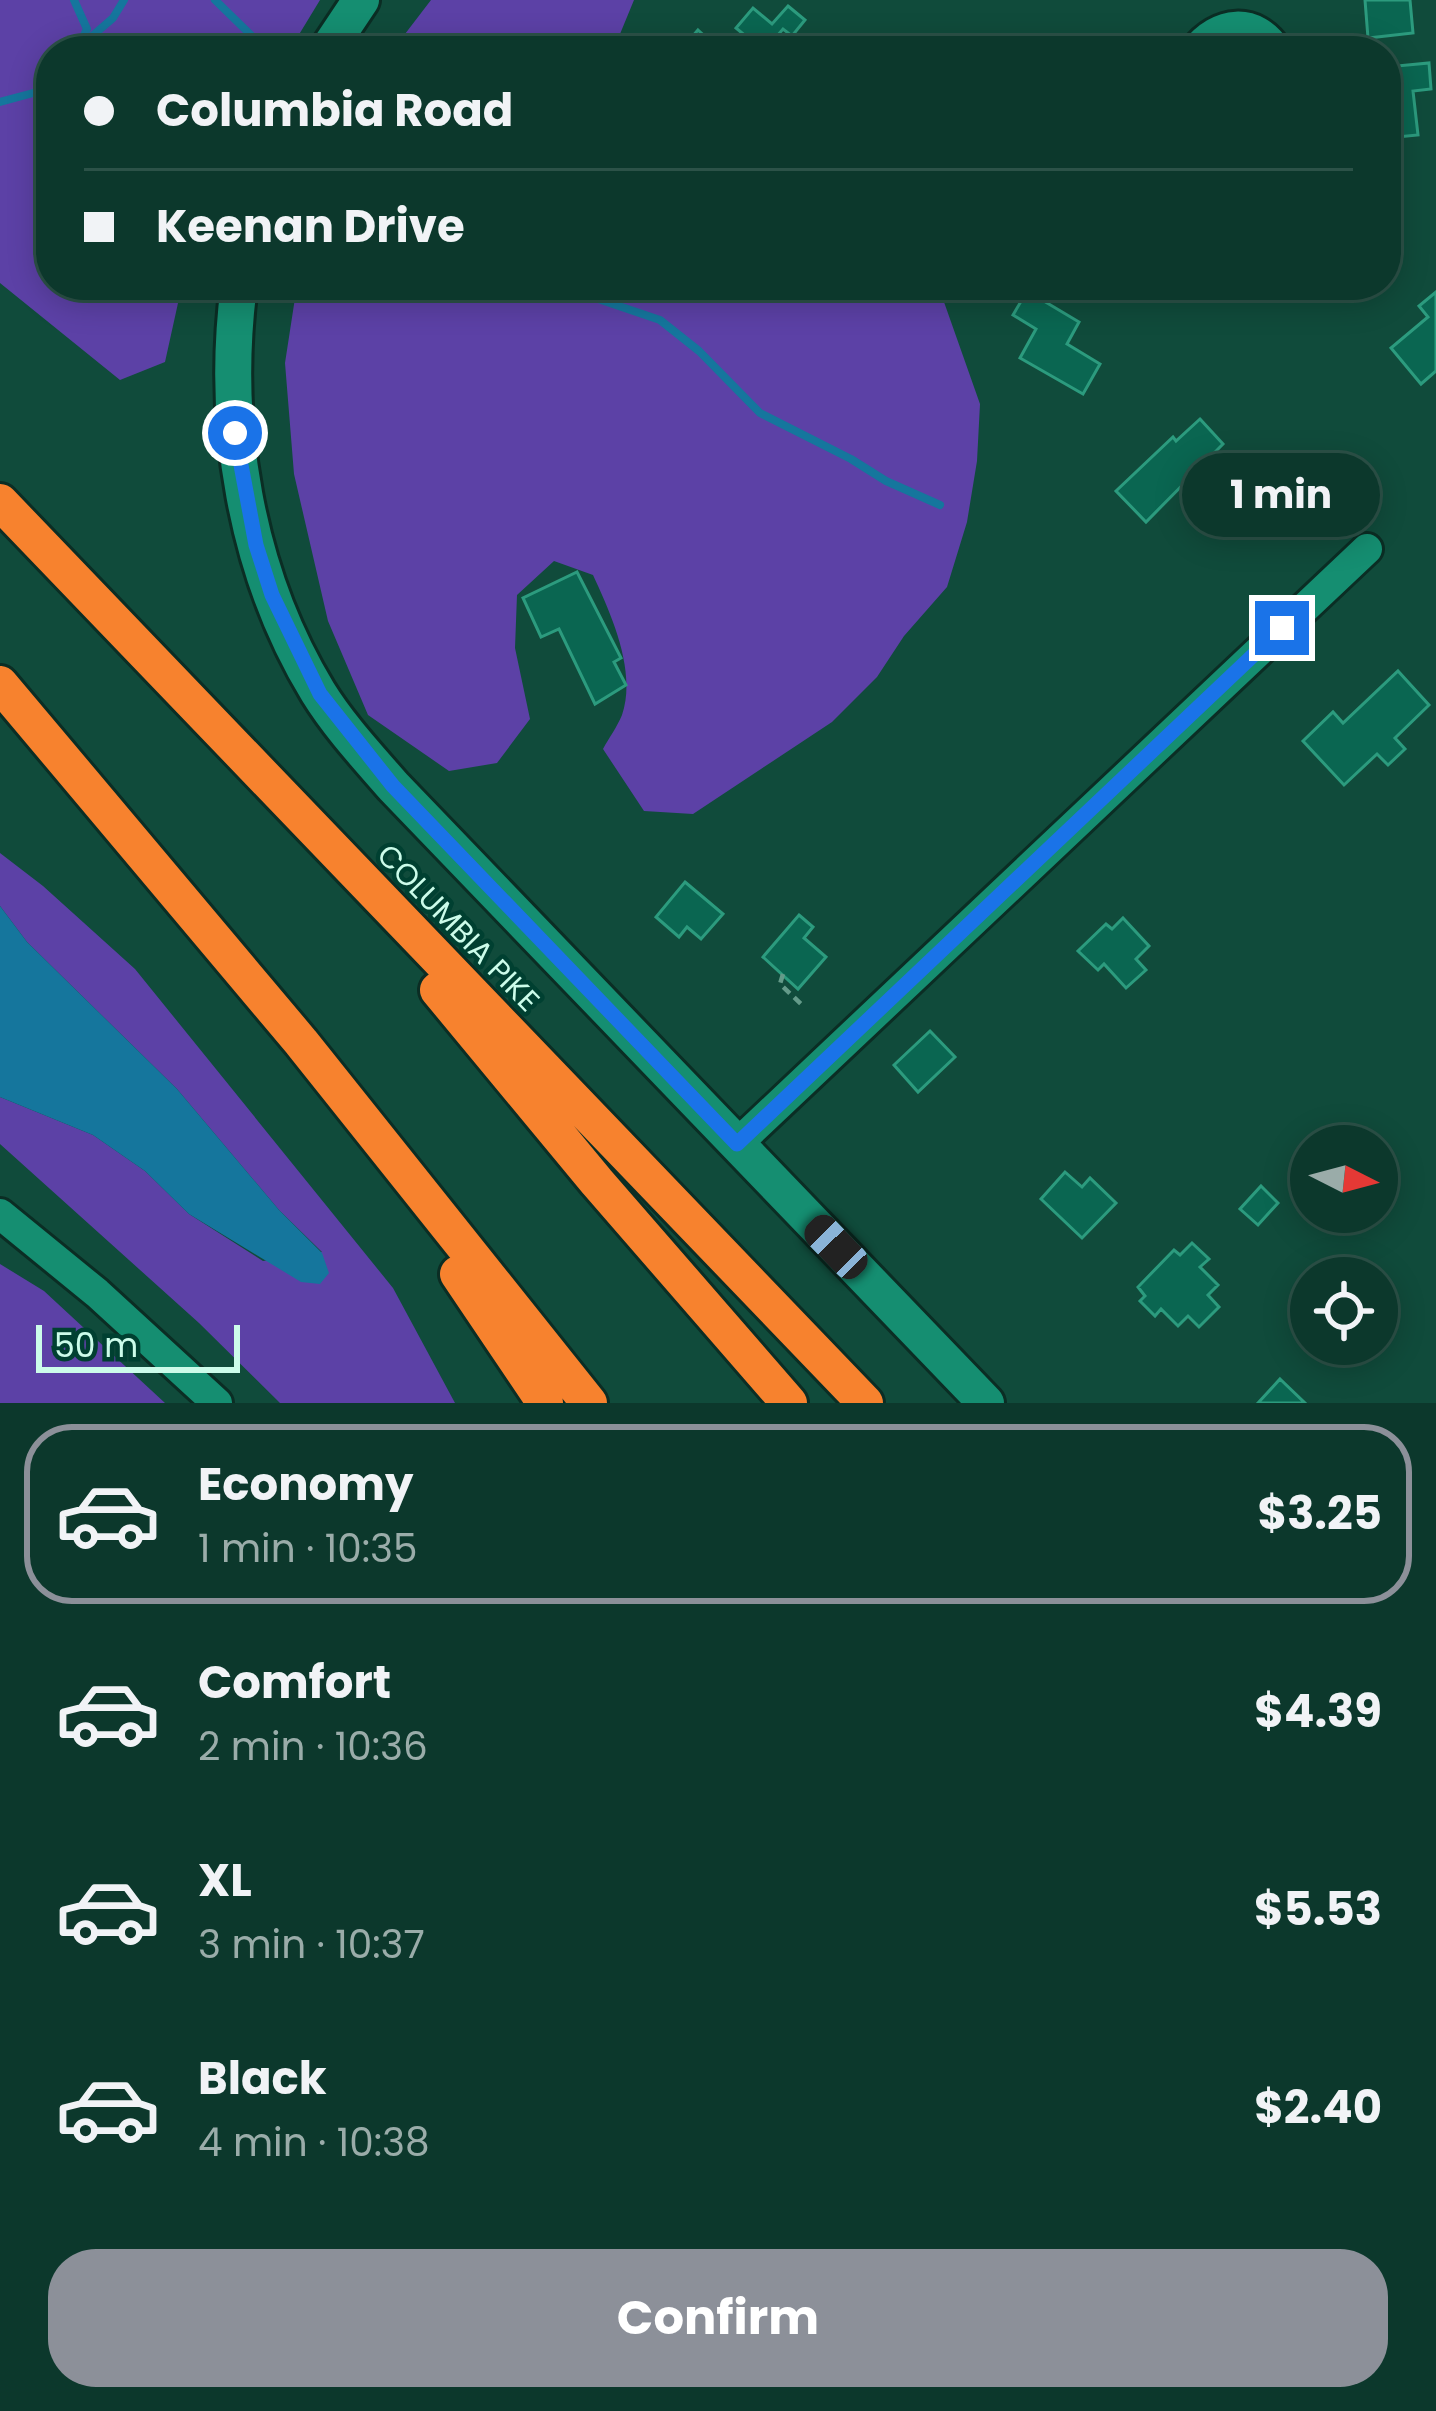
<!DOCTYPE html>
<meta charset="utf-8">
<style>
:root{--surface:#0c382c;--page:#1a4338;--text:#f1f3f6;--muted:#9aaca9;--line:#2c5248;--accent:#8c9099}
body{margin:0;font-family:Poppins,sans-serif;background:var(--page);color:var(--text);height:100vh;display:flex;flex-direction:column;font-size:45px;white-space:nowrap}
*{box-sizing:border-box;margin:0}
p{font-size:39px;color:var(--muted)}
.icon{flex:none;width:66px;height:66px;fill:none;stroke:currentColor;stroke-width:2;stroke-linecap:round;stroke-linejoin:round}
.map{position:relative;height:1403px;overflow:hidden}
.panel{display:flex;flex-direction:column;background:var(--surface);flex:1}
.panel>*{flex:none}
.banner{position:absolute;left:36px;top:36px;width:1365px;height:264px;border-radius:48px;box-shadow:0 6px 30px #0003,0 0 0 3px var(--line);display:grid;align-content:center;height:264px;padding:0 48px;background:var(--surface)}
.needle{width:78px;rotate:96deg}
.controls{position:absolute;left:1290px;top:1125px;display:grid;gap:24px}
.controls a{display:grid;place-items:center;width:108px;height:108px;border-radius:50%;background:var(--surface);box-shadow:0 6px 30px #0003,0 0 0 3px var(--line);font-size:60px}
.scale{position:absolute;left:36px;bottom:30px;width:204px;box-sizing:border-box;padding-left:12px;border:6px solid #ccfcea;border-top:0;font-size:33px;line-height:42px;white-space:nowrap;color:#ccfcea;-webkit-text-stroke:9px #004031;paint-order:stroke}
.end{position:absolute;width:54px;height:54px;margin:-27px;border:15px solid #1a73e8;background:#fff;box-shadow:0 0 0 6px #fff}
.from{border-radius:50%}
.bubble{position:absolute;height:84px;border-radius:42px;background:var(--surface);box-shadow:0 6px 30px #0003,0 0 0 3px var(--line);font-size:39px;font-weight:700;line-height:84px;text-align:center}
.car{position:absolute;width:36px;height:72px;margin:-36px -18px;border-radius:15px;box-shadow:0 0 9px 3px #0007;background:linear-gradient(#222 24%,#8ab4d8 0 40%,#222 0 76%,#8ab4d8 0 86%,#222 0)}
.banner b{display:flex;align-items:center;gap:42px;height:114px;font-size:45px}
.banner b+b{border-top:3px solid var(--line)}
.banner i{width:30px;height:30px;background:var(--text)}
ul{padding:21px 0 0;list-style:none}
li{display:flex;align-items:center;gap:36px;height:180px;margin:0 24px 18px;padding:0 24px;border:6px solid transparent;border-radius:48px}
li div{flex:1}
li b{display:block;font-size:45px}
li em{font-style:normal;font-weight:700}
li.current{border-color:var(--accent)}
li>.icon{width:108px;height:108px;stroke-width:1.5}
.button{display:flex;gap:24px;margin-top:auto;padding:24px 48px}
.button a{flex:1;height:138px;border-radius:48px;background:var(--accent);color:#fff;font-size:48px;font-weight:700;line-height:138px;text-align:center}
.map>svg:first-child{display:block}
</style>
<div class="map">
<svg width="1436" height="1403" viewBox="0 0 1436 1403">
<rect width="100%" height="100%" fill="#104b3b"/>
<path fill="#5c41a6" d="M 0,0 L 320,0 L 289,51 L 51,51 L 51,285 L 182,285 L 165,362 L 120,380 L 0,283 Z
M 431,0 L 634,0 L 613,51 L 392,51 Z
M 297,285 L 938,285 L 980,404 L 977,461 L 967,522 L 947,587 L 904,636 L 877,677 L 832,722 L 693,814 L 644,811 L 603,749 C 609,738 617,727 622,715 C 637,671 611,614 593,575 L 554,561 L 517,595 L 515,648 L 530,719 L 497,763 L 449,771 L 368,715 L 328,621 L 294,474 L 285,363 Z
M 0,853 L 43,886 L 135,969 L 393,1288 L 455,1403 L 280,1403 L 199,1323 L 0,1144 L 0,1097 L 93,1135 L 145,1171 L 189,1214 L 263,1261 L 322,1252 L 279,1210 L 177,1089 L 27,942 L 0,906 Z
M 0,1264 L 44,1291 L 165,1403 L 0,1403 Z"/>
<path fill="#15769d" d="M 0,906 L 27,942 L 177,1089 L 279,1210 L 322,1253 L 329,1273 L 320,1284 L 301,1282 L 189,1214 L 145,1171 L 93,1135 L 0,1097 Z"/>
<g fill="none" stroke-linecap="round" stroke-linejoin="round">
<path stroke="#15769d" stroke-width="8" d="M 74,0 L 87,29 L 80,43
M 215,0 L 256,40
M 75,51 L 113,18 L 124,0
M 0,102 L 37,92 L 51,76
M 557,285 L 660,320 L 699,351 L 760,413 L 851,459 L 886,481 L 940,505"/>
</g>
<path fill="#0a6651" stroke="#2c9b7e" stroke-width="3" d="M 1365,0 L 1410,0 L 1413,33 L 1368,38 Z
M 788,6 L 805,20 L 792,36 L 783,29 L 766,49 L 769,51 L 736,51 L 748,38 L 736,28 L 753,8 L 772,24 Z
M 698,30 L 721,51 L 680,51 Z
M 1429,63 L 1431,89 L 1413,91 L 1418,135 L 1386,138 L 1386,67 Z
M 1027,291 L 1079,322 L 1067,344 L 1100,364 L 1083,394 L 1020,358 L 1036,329 L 1013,315 Z
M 1436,292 L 1436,371 L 1421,384 L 1391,348 L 1428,317 L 1419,306 Z
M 1200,419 L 1223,444 L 1146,522 L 1116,491 L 1173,437 L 1176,441 Z
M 577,572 L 621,658 L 614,662 L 626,685 L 595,704 L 559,629 L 541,637 L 523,598 Z
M 1398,671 L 1429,705 L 1395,738 L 1405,749 L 1388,765 L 1377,754 L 1344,785 L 1303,741 L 1333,712 L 1343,723 Z
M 685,882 L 723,914 L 701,939 L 687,927 L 679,937 L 656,917 Z
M 799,915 L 813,927 L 804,938 L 826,957 L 798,989 L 763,957 Z
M 1123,918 L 1149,946 L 1136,959 L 1146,970 L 1126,988 L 1104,964 L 1098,970 L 1078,951 L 1106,924 L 1112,929 Z
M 930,1031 L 955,1057 L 918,1092 L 894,1065 Z
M 1065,1172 L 1082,1187 L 1090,1178 L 1116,1203 L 1082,1238 L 1041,1199 Z
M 1261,1186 L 1278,1203 L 1258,1225 L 1240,1209 Z
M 1192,1243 L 1209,1259 L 1200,1267 L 1218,1285 L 1208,1295 L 1219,1307 L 1199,1327 L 1188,1316 L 1178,1326 L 1161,1309 L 1155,1316 L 1140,1301 L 1145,1296 L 1138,1287 L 1174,1250 L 1180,1255 Z
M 1280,1379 L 1305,1403 L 1258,1403 Z"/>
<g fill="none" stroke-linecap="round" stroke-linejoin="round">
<defs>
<path id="minor" d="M 1195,51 C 1218,21 1255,16 1277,51
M 737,1144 L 1367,549
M 0,1214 L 97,1293 L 217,1403"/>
<path id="tertiary" d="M 327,51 L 361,0
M 239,285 C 221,423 245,572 318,692 C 339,726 367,756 393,786 L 986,1403"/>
<path id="motorway" d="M 0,502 L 865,1403
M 0,684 L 301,1042 L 589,1403
M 438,990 L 597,1182 L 789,1403
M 458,1274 L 545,1403"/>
</defs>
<use href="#minor" stroke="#0b2d24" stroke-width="36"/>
<use href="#tertiary" stroke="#0b2d24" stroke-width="42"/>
<use href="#motorway" stroke="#0b2d24" stroke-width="42"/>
<path stroke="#649a89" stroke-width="4.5" stroke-dasharray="9 6" stroke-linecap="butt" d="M 783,974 L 780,984 L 801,1004"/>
<use href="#minor" stroke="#158e71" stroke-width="30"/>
<use href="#tertiary" stroke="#158e71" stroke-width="36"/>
<use href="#motorway" stroke="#f7822e" stroke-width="36"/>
</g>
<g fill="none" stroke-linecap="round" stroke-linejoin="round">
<path stroke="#1a73e8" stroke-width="15" d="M 235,433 L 256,545 L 272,595 L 320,694 L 393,786 L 737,1144 L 1282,628"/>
</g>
<g text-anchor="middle" stroke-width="9" stroke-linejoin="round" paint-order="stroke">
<g font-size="30" fill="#ccfcea" stroke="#004031">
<text transform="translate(458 928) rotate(46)" y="10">COLUMBIA PIKE</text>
</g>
</g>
</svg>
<div class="controls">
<a><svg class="needle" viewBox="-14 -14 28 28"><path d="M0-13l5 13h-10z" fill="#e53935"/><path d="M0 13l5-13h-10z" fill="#9aaca9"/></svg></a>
<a><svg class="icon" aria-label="locate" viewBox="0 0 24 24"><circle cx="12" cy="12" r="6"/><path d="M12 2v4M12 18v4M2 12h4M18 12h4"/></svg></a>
</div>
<div class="scale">50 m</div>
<i class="end from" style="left:235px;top:433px"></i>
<i class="end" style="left:1282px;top:628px"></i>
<div class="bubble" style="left:1182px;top:453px;width:198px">1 min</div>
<i class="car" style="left:836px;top:1247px;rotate:316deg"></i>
<div class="banner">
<b><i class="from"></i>Columbia Road</b>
<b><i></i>Keenan Drive</b>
</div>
</div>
<section class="panel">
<ul>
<li class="current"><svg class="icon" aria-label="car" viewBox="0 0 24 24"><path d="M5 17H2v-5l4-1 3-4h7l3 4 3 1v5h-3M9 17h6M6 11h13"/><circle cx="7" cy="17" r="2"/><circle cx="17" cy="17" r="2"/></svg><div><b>Economy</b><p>1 min · 10:35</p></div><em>$3.25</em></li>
<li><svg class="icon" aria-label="car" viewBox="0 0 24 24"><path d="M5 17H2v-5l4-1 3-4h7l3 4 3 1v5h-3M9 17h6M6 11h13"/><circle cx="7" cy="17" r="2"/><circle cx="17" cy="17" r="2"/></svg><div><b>Comfort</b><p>2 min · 10:36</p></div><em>$4.39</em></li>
<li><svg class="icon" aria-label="car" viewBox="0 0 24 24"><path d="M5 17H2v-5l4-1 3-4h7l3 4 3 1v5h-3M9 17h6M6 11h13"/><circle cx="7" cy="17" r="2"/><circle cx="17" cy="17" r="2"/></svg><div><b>XL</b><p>3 min · 10:37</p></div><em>$5.53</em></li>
<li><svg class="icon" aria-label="car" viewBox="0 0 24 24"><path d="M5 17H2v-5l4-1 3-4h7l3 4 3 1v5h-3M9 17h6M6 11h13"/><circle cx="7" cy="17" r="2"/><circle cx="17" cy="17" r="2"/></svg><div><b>Black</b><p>4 min · 10:38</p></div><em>$2.40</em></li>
</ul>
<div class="button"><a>Confirm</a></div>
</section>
